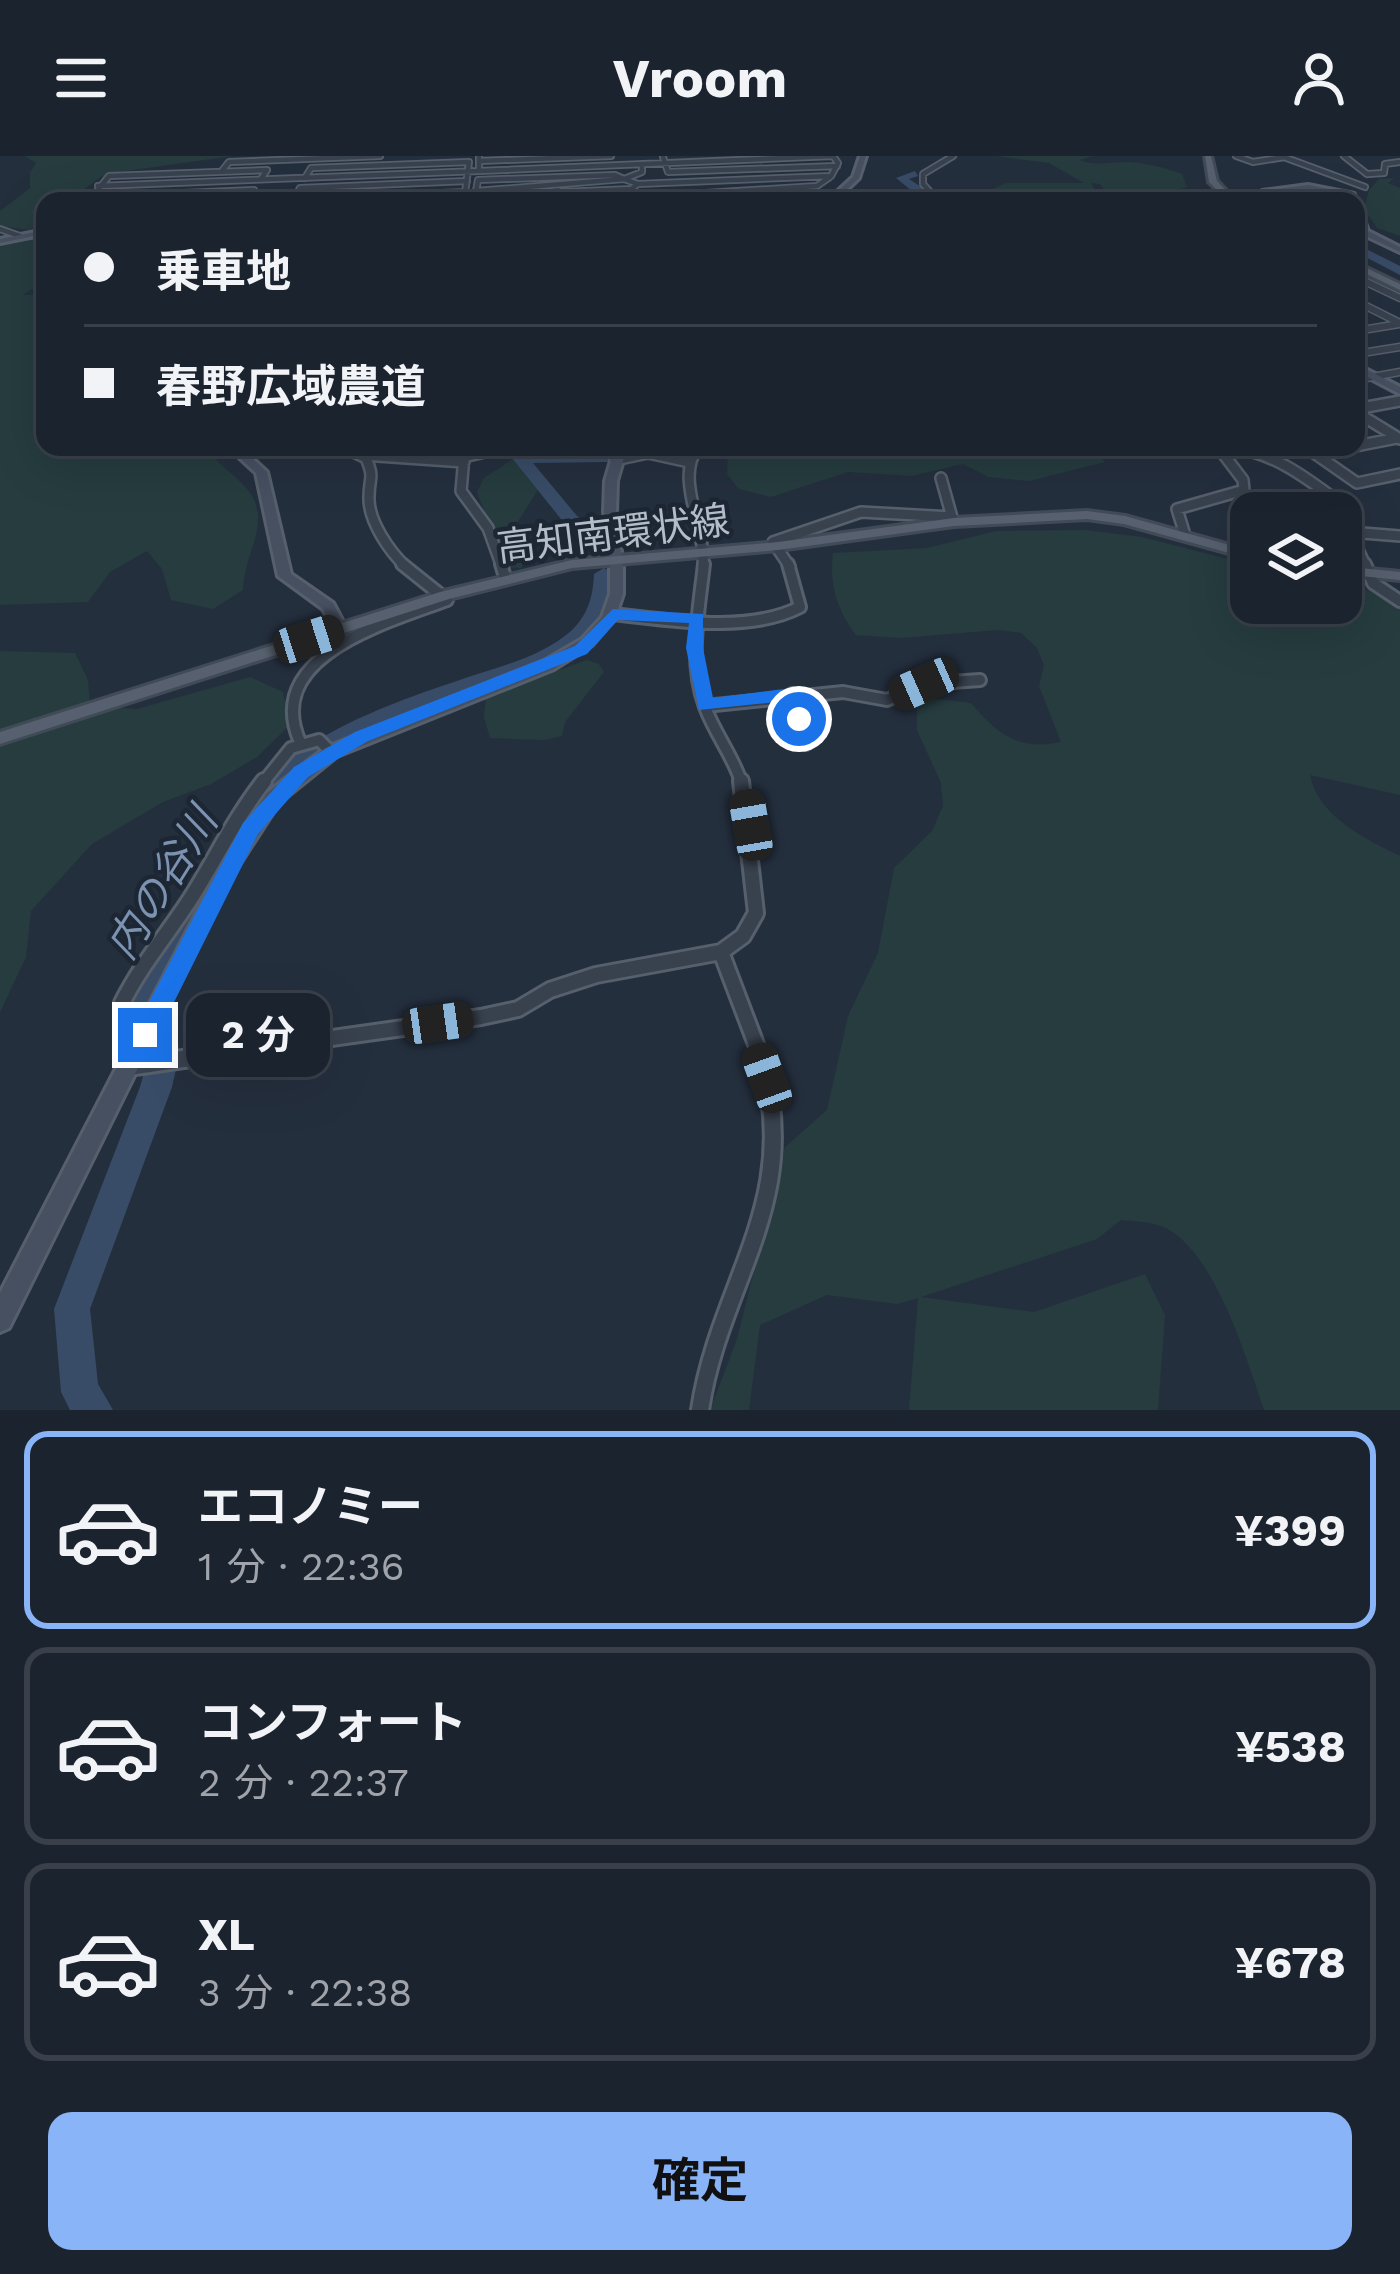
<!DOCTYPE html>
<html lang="ja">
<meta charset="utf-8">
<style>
:root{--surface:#1b232e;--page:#282f3a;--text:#f1f3f6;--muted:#a0a4aa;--line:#39404a;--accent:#8ab4f8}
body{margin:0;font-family:"Work Sans","Noto Sans JP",sans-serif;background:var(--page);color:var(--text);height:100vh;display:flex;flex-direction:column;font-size:45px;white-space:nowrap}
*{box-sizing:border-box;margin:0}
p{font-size:39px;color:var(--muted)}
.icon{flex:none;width:66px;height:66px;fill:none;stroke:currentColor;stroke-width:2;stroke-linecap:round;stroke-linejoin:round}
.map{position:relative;height:1254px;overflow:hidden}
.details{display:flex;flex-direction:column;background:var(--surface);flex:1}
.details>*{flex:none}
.guide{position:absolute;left:36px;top:36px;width:1329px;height:264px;border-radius:24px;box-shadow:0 12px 48px #0002,0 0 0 3px var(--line);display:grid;align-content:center;height:264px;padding:0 48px;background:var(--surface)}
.fabs{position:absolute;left:1230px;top:336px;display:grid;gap:24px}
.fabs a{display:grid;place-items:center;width:132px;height:132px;border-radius:24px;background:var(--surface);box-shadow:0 12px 48px #0002,0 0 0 3px var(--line);font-size:60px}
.end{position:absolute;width:54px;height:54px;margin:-27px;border:15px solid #1a73e8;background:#fff;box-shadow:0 0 0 6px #fff}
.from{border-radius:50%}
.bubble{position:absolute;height:84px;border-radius:24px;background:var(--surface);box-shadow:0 12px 48px #0002,0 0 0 3px var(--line);font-size:39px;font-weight:700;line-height:84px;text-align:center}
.car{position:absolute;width:36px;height:72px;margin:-36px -18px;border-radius:15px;box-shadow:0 0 9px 3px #0007;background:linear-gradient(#222 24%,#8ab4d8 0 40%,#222 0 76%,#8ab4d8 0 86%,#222 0)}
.guide b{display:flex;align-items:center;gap:42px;height:114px;font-size:45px}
.guide b+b{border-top:3px solid var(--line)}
.guide i{width:30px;height:30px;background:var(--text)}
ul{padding:21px 0 0;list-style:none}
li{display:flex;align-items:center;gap:36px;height:198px;margin:0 24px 18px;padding:0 24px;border:6px solid var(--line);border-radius:24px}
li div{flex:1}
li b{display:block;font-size:45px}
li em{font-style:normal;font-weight:700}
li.active{border-color:var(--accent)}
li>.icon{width:108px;height:108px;stroke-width:1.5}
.primary-button{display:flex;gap:24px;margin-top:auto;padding:24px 48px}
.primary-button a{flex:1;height:138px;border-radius:24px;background:var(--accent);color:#111;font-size:48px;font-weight:700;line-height:138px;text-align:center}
header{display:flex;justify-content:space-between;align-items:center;height:156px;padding:0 48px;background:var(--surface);font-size:54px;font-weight:700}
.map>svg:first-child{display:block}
</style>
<header><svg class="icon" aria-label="menu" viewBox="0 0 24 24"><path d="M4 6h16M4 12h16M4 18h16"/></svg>Vroom<svg class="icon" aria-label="person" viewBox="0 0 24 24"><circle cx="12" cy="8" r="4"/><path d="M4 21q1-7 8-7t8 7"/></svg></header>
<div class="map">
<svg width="1400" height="1254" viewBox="0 0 1400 1254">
<rect width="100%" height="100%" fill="#242f3e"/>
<path fill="#263c3f" d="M 25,0 L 233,0 L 119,16 L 102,20 L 68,45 L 45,45 L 45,66 L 28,74 L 0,70 L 0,55 L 30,32 L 30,17 L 36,7 Z
M 996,0 L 1093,0 L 1079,4 C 1098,11 1111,5 1130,6 C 1147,7 1166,12 1182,18 L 1187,31 L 1156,39 L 1165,45 L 1113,45 L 1100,28 L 1091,27 L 1101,45 L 994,45 L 990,34 L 1006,27 L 1084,27 L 1049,7 Z
M 1394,22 L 1388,27 L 1400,32 L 1400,80 L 1377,72 L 1364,53 L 1369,34 L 1379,23 Z
M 45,78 L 45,124 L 23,139 L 45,138 L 45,291 L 208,291 C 215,308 235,318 247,333 C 274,365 243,398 243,434 L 213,453 L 171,444 L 162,413 L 147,395 L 110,416 L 88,446 L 0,449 L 0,89 Z
M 728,291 L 1089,291 L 1105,306 L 1029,325 L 988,321 L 963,308 L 912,320 L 848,316 L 771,341 L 739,333 L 727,318 Z
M 516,301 L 539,332 L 517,367 L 526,403 L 521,412 L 506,411 L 497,400 L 500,384 L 490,371 L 477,336 L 484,322 Z
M 1085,374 L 1142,381 L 1251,409 L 1251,447 L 1341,447 L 1341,420 L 1400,451 L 1400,639 L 1310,619 C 1318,660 1365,683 1400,700 L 1400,1254 L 1264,1254 C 1247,1205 1213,1086 1158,1069 C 1147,1066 1133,1065 1121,1064 L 1097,1083 L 921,1141 L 1034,1156 L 1145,1118 L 1165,1159 L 1158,1254 L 909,1254 L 918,1142 L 897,1148 L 827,1139 L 760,1169 L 749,1254 L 710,1254 L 737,1183 L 785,991 L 827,954 L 848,860 L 878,797 L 894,712 L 932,675 L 943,650 L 941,627 L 917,574 L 917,548 L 930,542 L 971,547 C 998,579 1019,595 1061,586 L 1039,530 L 1044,510 L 1037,492 L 1021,477 L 999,474 L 900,482 L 856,479 C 837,454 829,429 833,397 L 927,392 L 996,375 Z
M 0,495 L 75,497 L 88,524 L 90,550 L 137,553 L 250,521 L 283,536 L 290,569 L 257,601 L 211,628 L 163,646 L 92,688 L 31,755 L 26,801 L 0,856 Z
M 587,504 L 599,508 L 604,516 L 565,566 L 562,580 L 544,584 L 490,582 L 484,561 L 486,540 Z"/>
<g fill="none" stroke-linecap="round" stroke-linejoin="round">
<path fill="#394c67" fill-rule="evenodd" d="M 915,15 L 918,20 L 909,23 L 923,32 L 920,39 L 853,45 L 912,35 L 896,22 Z
M 1344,40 L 1348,41 L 1349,45 L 1339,45 Z
M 1356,88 L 1400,110 L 1400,119 L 1356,96 Z
M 614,298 L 614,304 L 608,306 L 533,307 L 577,360 L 604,378 L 604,386 L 598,387 L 565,368 L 512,302 L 520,297 Z
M 604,412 L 614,418 L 605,459 L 587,483 L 565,499 L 382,571 L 304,616 L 271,646 L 244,682 L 208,757 L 155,838 L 153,846 C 185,875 181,892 172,931 L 90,1153 L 98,1228 L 113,1254 L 70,1254 L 61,1236 L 54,1153 L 140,931 L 149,899 L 148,880 L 123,851 C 132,806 165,779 188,742 C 223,685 230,646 289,603 C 338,567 397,545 454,526 C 493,512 539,503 571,475 C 588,459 593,441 594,418 Z"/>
<defs>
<path id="street-far5" d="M 479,0 L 479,15 L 833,0
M 1236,0 L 1253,6 L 1285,1
M 1281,0 L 1365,31
M 1344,0 L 1367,18
M 663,1 L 668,16 L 837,10
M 479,5 L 611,0
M 222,15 L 229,6 L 380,0
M 1368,18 L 1384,17 L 1385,8 L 1400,6
M 615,19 L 624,23 L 476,35 L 478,24 Z
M 305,22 L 311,12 L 469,6 L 464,45
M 624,23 L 638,28 L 831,20 L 838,7 L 833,0
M 624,23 L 642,16 L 642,8
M 98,30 L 479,15
M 562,36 L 631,33 L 638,28
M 90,41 L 254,34 L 247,45
M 89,45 L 109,20 L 267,14 L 261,23
M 242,45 L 466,36
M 293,45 L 300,32 L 467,25
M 581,45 L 817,30 L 830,21
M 926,45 L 932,38 L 923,28 L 923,18 L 953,0
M 1173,45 L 1170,43 L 1222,44
M 0,73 L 20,80"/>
<path id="street-far4" d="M 1356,121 L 1400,142
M 1356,145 L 1400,167
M 1356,175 L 1399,168
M 1356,198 L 1400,191
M 1356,224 L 1400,216"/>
<path id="street-far3" d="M 1356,253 L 1400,245
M 1356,256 L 1400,283
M 1356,290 L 1397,282
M 343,291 L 366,302 C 375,324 369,320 369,341 C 368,365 390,396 406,411
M 699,291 C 673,320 707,375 703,411
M 1230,291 C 1274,297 1304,320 1339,346 L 1327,351 L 1333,357
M 1348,291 L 1314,297 L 1357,327 L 1400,318
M 363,299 L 464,306
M 615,304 L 648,297 L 689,306
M 941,322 L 953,365
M 1185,379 L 1177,353 L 1244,334 L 1243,324 L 1218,291
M 502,411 L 488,372 L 461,335 L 464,301 L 505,291
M 790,411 L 773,386 L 861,356 L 952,361
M 1366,411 L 1350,376 L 1400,380"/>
<path id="street-far2" d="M 501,408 L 505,421
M 704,408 C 699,454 688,505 705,551 C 715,578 733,600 742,628
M 1365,408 L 1373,427 L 1400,445
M 613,458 C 669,464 748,478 800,451 L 788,408
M 792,538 L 806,588
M 705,550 L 843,536 L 887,544 L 924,528 L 980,524
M 300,586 C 262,500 386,467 447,444 L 402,408
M 262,628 L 291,592 L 319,584 L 331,596"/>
<path id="street-far1" d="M 721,796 L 762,904
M 145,879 L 133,874 L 122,847 C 141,809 166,780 189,745 C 215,705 234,663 264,625
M 176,904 L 481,861 L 518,853 L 550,834 L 596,819 L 721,796 L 743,780 L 756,757 L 741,625"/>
<path id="street" d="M 128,911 L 197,901
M 700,1254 C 719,1126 804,1045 761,901"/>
<path id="secondary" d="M 860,0 L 866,0 L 859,22 L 835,45 L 827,45 L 853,21 Z
M 1308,29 L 1354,38 L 1356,45 L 1348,45 L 1349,40 C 1321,32 1295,32 1267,37 L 1263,45 L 1255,45 L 1262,35 Z
M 766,39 L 810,45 L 670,45 L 674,43 Z
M 1356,51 L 1360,53 L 1368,75 L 1400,91 L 1400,96 L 1362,78 L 1356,62 Z
M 45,74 L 45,78 L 0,87 L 0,83 Z
M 1356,208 L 1400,231 L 1400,238 L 1356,215 Z
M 228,291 L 240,291 L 267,316 L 291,418 L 333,447 L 347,473 L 345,476 L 335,476 L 323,453 L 278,420 L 256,317 Z
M 615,291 L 627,291 L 617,325 L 616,356 L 623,412 L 623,438 L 615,462 L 592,489 L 554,513 L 337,600 L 279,647 L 237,712 L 9,1172 L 0,1176 L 0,1137 L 225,702 L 267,637 L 325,592 L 544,505 L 582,483 L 602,461 L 610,438 L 610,412 L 604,356 L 605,325 Z"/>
<path id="primary" d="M 1205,0 L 1211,0 L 1217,25 L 1236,45 L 1228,45 L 1209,26 Z
M 1356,107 L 1400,128 L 1400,134 L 1356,113 Z
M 1087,355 L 1125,360 L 1251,395 L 1251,403 L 1124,368 L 1087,363 L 954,370 L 778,394 L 572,412 L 449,443 L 0,588 L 0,576 L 440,436 L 572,404 L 778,386 L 954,362 Z
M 1341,410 L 1400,416 L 1400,424 L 1341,418 Z"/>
</defs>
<use href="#street-far5" stroke="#565f6c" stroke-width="8"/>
<use href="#street-far4" stroke="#565f6c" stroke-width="9"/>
<use href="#street-far3" stroke="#565f6c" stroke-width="14"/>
<use href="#street-far2" stroke="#565f6c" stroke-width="16"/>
<use href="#street-far1" stroke="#565f6c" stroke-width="20"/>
<use href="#street" stroke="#565f6c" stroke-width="22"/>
<use href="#secondary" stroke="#565f6c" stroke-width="6"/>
<use href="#primary" stroke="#414a57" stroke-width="6"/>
<use href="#street-far5" stroke="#38414e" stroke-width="4.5"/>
<use href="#street-far4" stroke="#38414e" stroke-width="6"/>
<use href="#street-far3" stroke="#38414e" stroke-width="9"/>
<use href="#street-far2" stroke="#38414e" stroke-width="10"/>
<use href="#street-far1" stroke="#38414e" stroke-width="14"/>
<use href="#street" stroke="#38414e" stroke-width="16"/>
<use href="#secondary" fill="#465061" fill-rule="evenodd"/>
<use href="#primary" fill="#56606e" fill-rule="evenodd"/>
</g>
<path fill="#1a73e8" d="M 613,453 L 703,458 L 703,492 L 713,542 L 792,532 L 801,538 L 805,568 L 792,568 L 785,545 L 699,554 L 686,492 L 689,467 L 618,464 L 587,498 L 368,585 L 308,621 L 258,678 L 153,888 L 136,888 L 136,871 L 243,667 L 294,611 L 355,576 L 575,490 Z"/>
<g text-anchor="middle" stroke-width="9" stroke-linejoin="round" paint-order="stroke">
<g font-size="39" fill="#b4bcc9" stroke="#1d2633">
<text transform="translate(613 377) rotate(-7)" y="14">高知南環状線</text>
</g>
<g font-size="42" font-style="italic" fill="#7c92b1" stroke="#1d2633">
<text transform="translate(161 727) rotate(-58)" y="15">内の谷川</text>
</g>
</g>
</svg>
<div class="fabs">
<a><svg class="icon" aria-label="layers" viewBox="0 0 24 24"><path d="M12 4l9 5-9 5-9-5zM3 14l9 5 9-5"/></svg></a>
</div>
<i class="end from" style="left:799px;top:563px"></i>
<i class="end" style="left:145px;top:879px"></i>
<div class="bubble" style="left:186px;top:837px;width:144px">2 分</div>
<i class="car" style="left:309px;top:483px;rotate:72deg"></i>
<i class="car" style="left:924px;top:528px;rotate:246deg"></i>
<i class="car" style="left:751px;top:669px;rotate:350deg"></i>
<i class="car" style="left:438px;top:867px;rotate:82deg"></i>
<i class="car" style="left:767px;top:922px;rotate:340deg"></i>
<div class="guide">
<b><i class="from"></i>乗車地</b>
<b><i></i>春野広域農道</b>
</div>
</div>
<section class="details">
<ul>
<li class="active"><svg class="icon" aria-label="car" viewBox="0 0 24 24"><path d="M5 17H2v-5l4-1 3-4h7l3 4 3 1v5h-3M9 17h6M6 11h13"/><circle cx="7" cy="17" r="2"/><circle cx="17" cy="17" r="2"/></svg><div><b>エコノミー</b><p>1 分 · 22:36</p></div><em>¥399</em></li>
<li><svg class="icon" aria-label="car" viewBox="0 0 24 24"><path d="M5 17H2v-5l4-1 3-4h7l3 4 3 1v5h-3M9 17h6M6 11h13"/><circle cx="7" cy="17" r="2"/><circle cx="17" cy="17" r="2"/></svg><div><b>コンフォート</b><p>2 分 · 22:37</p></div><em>¥538</em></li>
<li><svg class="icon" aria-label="car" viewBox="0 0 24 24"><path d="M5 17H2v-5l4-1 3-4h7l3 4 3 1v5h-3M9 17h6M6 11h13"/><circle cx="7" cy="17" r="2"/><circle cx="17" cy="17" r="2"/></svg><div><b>XL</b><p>3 分 · 22:38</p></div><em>¥678</em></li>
</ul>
<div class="primary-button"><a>確定</a></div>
</section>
